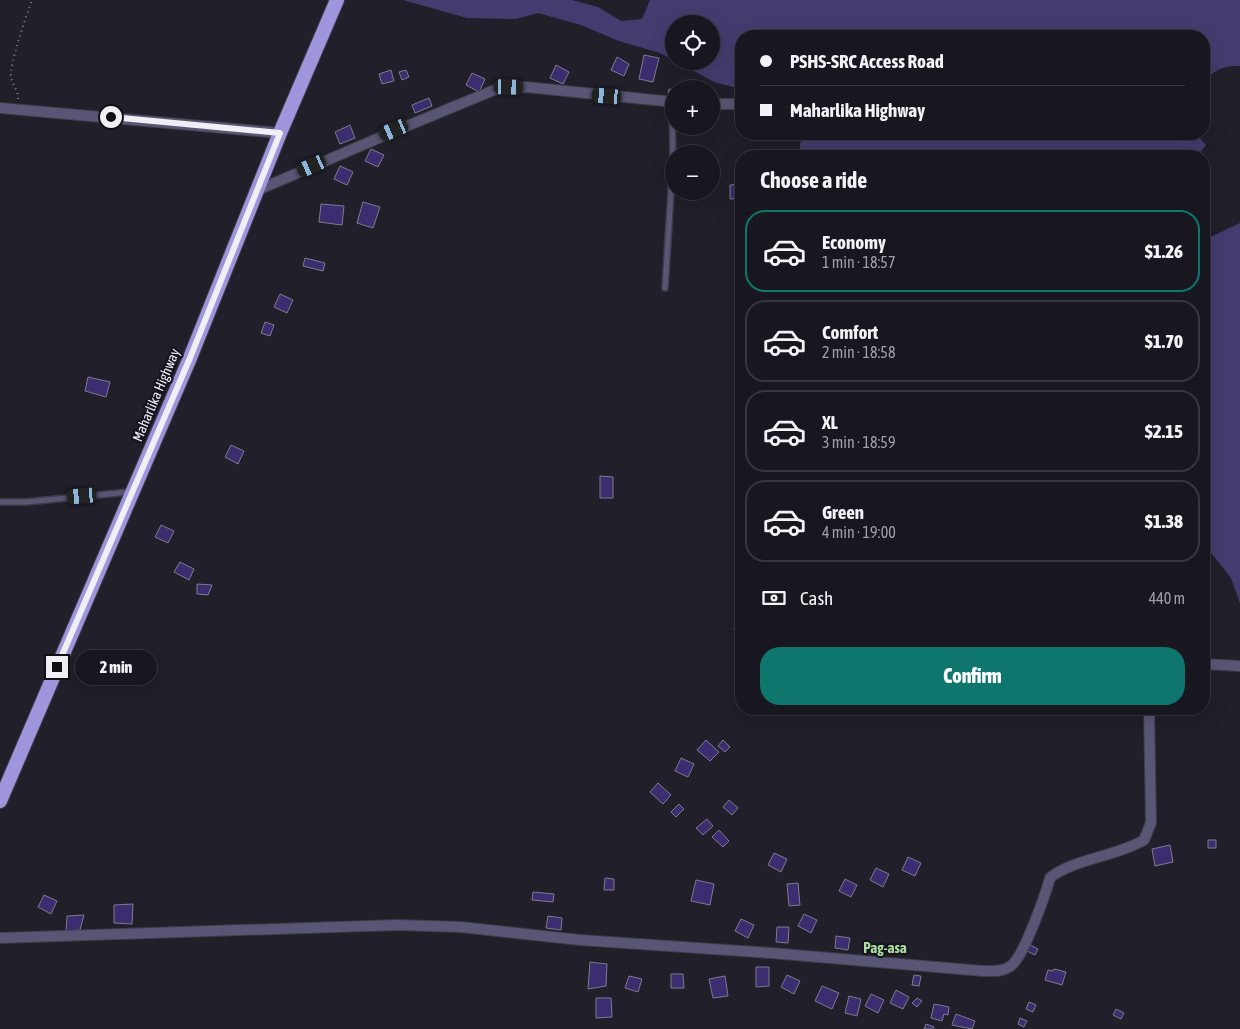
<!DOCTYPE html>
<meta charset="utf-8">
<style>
:root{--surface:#181720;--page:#212029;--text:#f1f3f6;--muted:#9f9fa5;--line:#36363e;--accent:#0f766e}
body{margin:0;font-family:"Asap Condensed",sans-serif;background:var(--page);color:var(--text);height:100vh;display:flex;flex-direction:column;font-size:19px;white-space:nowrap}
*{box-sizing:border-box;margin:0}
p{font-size:16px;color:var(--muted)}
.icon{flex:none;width:28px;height:28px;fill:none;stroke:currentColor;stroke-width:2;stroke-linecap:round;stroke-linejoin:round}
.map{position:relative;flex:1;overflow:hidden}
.details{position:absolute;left:735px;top:150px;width:475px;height:565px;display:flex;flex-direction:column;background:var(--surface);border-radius:20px;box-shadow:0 5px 20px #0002,0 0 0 1px var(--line)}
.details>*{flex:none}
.guide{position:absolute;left:735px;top:30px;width:475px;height:110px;border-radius:20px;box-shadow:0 5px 20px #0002,0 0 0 1px var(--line);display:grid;align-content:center;height:110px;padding:0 25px;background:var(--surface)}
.controls{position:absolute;left:665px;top:15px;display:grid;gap:10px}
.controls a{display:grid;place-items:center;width:55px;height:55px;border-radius:50%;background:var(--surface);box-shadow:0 5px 20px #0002,0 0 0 1px var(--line);font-size:25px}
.end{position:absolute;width:22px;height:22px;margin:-11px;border:6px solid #efeff6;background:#111;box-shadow:0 0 0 2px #111}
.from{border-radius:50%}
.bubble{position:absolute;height:35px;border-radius:18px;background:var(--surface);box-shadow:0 5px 20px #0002,0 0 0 1px var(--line);font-size:16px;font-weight:800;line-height:35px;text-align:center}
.car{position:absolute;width:15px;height:30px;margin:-15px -8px;border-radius:6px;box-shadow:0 0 4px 1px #0007;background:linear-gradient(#222 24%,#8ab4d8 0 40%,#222 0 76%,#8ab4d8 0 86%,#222 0)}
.guide b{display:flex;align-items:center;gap:18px;height:48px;font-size:19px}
.guide b+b{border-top:1px solid var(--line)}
.guide i{width:12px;height:12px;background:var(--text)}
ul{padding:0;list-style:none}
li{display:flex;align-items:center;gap:15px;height:82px;margin:0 10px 8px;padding:0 15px;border:2px solid var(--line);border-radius:20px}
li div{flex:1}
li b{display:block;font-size:19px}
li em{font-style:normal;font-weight:800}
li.selected{border-color:var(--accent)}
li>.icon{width:45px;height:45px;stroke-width:1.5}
h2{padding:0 25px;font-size:22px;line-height:60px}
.pay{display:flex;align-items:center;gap:12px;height:55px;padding:0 25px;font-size:19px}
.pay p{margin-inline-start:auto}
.button{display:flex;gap:10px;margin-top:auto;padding:10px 25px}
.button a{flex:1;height:58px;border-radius:20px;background:var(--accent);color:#fff;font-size:20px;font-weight:800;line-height:58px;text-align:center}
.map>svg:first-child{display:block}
</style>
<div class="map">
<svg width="1240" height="1029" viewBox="0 0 1240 1029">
<rect width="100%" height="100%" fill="#201f2a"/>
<path fill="#443c6e" d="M 403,0 L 572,0 L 598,7 L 621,21 L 642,19 L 650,0 L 1240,0 L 1240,66 C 1224,65 1214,70 1204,81 L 1204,36 L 741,36 L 741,89 L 714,82 L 676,61 L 711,61 L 711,24 L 674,24 L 674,60 L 660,53 L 619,41 L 581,25 L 538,13 L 516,19 L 467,18 Z
M 807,134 L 1196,134 L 1206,145 L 1197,156 L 814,156 L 800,151 L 800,143 Z
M 1240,223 L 1240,603 L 1231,578 L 1204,544 L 1204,240 Z"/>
<path fill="#3b2d70" stroke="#7d7c8a" d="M 644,55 L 659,58 L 653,82 L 639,79 Z
M 617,57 L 629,64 L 624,76 L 611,70 Z
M 556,65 L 569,72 L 563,84 L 550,78 Z
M 391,70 L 394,81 L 382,84 L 379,74 Z
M 406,70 L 409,77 L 402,80 L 399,72 Z
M 472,73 L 485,79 L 479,92 L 466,85 Z
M 669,89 L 674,90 L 674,95 L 668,93 Z
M 429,98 L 432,106 L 415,113 L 412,105 Z
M 350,125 L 355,138 L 340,144 L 335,132 Z
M 371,149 L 384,155 L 378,167 L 365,161 Z
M 340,166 L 353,172 L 347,185 L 334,179 Z
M 741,184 L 741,198 L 730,199 L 730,185 Z
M 363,202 L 380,207 L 373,228 L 357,223 Z
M 321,204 L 344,206 L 342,225 L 319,222 Z
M 305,258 L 325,263 L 323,271 L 303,266 Z
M 280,294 L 293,300 L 287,313 L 274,307 Z
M 265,322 L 274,325 L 270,336 L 261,333 Z
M 88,377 L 110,382 L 106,397 L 85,391 Z
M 231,445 L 244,451 L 238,464 L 225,457 Z
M 600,476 L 613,477 L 613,498 L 600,498 Z
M 161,525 L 174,531 L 168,543 L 155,537 Z
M 180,562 L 194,569 L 189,580 L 174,572 Z
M 197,584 L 212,585 L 208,595 L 197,594 Z
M 741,627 L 741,638 L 736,639 L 734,628 Z
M 706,740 L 719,752 L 710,761 L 697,750 Z
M 723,740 L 730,747 L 725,752 L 718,746 Z
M 681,758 L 694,764 L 688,777 L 675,771 Z
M 658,783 L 671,795 L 663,804 L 650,792 Z
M 729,800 L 738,808 L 732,815 L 723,807 Z
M 679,804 L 684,809 L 676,817 L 671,812 Z
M 707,819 L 713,826 L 703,835 L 696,828 Z
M 719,830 L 729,841 L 723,847 L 712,837 Z
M 1208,840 L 1216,840 L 1216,848 L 1208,848 Z
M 1170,845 L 1173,862 L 1155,866 L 1152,849 Z
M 774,853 L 787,859 L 781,872 L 768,865 Z
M 908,857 L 921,863 L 915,876 L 902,870 Z
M 876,868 L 889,874 L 883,887 L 870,880 Z
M 605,878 L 614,879 L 614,890 L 604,890 Z
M 845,879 L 857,885 L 851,897 L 839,891 Z
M 696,880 L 714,884 L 710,905 L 691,901 Z
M 798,883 L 800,905 L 789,906 L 787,884 Z
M 533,892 L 554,894 L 553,902 L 532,900 Z
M 44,895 L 57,901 L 51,914 L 38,907 Z
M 133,904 L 132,924 L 114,923 L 114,905 Z
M 804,914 L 817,920 L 811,933 L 798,926 Z
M 84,915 L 80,930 L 66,931 L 67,916 Z
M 548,916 L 562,918 L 561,930 L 546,928 Z
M 741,919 L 754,925 L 748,938 L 735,931 Z
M 777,927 L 789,927 L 788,943 L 776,942 Z
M 836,936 L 850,938 L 848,950 L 835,948 Z
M 1030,945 L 1038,949 L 1035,955 L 1027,951 Z
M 590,962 L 607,964 L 606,986 L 588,989 Z
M 756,967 L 769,967 L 769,986 L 756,987 Z
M 1054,969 L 1066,972 L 1062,985 L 1045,980 L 1048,970 L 1053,971 Z
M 671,974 L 683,974 L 684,988 L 671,988 Z
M 787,975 L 800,981 L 794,994 L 781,987 Z
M 914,975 L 921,976 L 919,986 L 912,985 Z
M 629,976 L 642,979 L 638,992 L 625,988 Z
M 725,976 L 728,996 L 713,998 L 709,979 Z
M 822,986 L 839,993 L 832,1009 L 815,1001 Z
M 896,990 L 909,997 L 903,1009 L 890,1003 Z
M 871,994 L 884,1000 L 878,1013 L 865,1006 Z
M 849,996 L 861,999 L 857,1016 L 845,1013 Z
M 596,998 L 611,998 L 612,1017 L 596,1018 Z
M 917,998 L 922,1001 L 917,1007 L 912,1003 Z
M 1029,1002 L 1036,1005 L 1033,1012 L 1026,1009 Z
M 934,1004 L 949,1007 L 948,1015 L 944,1014 L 942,1021 L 931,1018 Z
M 1116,1009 L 1124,1013 L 1121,1019 L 1113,1015 Z
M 956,1014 L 975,1021 L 972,1029 L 952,1025 Z
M 1020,1018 L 1027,1021 L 1024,1027 L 1018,1024 Z
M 926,1024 L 934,1027 L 933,1029 L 924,1029 Z"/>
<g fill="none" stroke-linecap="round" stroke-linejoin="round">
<defs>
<path id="service" d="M 665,288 L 673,160 L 672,102
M 0,502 L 26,502 L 129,492"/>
<path id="minor" d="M 711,104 L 741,104
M 0,108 L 280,133
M 258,190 L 395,131 L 499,88 L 526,87 L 674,102
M 1204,664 L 1240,666
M 0,938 L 397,925 L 461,927 L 580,940 L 771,953 L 983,971 C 994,971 1005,972 1013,964 C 1025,952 1045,896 1050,878 C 1070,860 1118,856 1144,840 L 1151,823 L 1149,709"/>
<path id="trunk" d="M 0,801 L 190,358 L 280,133 L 337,0"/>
</defs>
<use href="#service" stroke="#3d3c47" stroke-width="8"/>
<use href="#minor" stroke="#3d3c47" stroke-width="12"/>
<use href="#trunk" stroke="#3d3c47" stroke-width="16"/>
<path stroke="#86858e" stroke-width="2" stroke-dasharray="1 4" stroke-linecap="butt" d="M 18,99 C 19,91 12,85 11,77 C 9,66 27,13 32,0"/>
<use href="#service" stroke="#595675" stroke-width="5"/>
<use href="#minor" stroke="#595675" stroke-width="10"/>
<use href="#trunk" stroke="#9e95dc" stroke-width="14"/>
</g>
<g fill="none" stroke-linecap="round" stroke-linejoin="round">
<path stroke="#efeff6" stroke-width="6" d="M 57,667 L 190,358 L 280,133 L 111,117"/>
</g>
<g text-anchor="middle" stroke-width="4.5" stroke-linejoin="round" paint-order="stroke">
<g font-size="14" fill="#efeff6" stroke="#171620">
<text transform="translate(156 395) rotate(-67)" y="5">Maharlika Highway</text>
</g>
<g font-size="15" font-weight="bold" fill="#abdc9d" stroke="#171620">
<text x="885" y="953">Pag-asa</text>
</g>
</g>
</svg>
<div class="controls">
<a><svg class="icon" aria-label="locate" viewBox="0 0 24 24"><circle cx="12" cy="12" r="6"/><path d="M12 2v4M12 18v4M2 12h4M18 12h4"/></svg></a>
<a>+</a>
<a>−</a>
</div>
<i class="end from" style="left:111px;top:117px"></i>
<i class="end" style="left:57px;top:667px"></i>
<div class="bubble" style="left:75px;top:650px;width:82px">2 min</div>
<i class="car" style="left:509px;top:87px;rotate:91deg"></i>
<i class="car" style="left:607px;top:96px;rotate:275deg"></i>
<i class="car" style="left:394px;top:130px;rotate:247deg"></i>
<i class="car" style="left:312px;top:166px;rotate:246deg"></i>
<i class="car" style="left:82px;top:496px;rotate:265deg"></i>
<div class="guide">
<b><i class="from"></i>PSHS-SRC Access Road</b>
<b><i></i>Maharlika Highway</b>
</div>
<section class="details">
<h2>Choose a ride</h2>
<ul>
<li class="selected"><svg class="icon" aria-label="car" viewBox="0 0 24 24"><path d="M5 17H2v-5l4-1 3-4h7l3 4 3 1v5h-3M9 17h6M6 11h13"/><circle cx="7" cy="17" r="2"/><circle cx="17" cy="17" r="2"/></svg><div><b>Economy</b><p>1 min · 18:57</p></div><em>$1.26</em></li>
<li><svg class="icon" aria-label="car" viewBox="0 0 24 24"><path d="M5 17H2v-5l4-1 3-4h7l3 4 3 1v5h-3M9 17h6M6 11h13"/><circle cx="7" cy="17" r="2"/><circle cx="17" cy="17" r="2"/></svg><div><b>Comfort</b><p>2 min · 18:58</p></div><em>$1.70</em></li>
<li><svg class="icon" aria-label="car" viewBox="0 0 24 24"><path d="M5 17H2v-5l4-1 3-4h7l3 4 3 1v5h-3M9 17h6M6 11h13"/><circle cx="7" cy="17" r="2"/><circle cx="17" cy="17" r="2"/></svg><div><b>XL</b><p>3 min · 18:59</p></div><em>$2.15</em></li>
<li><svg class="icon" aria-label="car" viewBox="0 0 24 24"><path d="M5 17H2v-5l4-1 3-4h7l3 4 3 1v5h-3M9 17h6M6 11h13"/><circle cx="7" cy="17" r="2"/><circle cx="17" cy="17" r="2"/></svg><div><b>Green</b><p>4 min · 19:00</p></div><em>$1.38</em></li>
</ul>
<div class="pay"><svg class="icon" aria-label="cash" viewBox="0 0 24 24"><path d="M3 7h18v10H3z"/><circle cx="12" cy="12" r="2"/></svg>Cash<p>440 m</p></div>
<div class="button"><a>Confirm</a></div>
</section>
</div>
